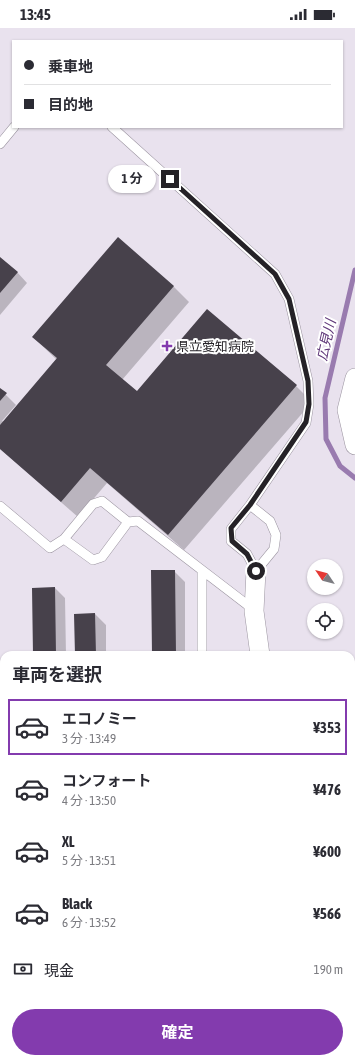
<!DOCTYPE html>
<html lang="ja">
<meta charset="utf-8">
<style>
:root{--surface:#fff;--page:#f7f7f7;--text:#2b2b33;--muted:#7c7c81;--line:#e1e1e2;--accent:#833bae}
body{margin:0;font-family:"Asap Condensed","Noto Sans JP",sans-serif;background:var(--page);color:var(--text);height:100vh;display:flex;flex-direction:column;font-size:15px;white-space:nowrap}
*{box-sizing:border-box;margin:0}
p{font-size:13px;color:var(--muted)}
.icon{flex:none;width:22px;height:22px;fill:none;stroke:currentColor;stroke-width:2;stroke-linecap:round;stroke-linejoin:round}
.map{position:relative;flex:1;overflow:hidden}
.sheet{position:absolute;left:0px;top:623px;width:355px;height:412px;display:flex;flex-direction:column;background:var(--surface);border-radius:12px 12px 0 0;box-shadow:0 1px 3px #0004}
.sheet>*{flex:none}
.guide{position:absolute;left:12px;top:12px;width:331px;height:88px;border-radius:0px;box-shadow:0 1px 3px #0004;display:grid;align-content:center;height:88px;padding:0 12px;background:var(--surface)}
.needle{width:26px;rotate:305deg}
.fabs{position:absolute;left:307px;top:531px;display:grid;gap:8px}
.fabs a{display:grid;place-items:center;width:36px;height:36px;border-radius:50%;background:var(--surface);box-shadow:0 1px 3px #0004;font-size:20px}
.end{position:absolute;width:18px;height:18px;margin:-9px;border:5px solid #252227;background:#fff;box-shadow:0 0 0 2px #fff}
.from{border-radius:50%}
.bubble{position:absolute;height:28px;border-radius:14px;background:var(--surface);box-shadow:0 1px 3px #0004;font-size:13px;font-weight:700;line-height:28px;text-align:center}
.guide b{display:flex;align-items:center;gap:14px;height:38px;font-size:15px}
.guide b+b{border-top:1px solid var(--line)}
.guide i{width:10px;height:10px;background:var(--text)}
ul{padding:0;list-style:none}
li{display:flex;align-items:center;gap:12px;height:56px;margin:0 8px 6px;padding:0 4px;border:2px solid transparent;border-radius:0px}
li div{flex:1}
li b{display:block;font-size:15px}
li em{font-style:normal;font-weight:700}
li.current{border-color:var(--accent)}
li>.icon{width:36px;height:36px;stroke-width:1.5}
h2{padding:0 12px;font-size:18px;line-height:48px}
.pay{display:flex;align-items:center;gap:10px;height:44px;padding:0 12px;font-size:15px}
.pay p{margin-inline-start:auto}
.cta{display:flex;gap:8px;margin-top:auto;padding:8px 12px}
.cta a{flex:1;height:46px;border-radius:24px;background:var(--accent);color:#fff;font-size:16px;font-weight:700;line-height:46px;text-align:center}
.status{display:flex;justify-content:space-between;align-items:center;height:28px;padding:0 20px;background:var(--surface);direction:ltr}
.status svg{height:11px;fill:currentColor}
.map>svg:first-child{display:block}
</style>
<div class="status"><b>13:45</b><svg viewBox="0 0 49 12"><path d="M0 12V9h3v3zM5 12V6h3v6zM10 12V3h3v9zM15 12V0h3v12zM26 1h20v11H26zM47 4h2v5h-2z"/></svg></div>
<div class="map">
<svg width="355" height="1035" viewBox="0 0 355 1035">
<rect width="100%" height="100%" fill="#e9e2ee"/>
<path fill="#0003" d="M 0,230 L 17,244 L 27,255 L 0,287 Z
M 173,258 L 189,274 L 122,352 L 137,364 L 296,358 L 312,374 L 184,522 L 107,455 L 78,489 L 0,421 L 0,361 L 16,377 L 2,393 L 4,394 L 57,332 L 33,309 Z
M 174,543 L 185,554 L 185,627 L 153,627 Z
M 55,560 L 65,570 L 66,627 L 34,627 Z
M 95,586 L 106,597 L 106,627 L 76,627 L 75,587 Z
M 4,755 L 4,833 L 0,834 L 0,757 Z"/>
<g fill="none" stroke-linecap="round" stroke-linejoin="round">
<path stroke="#997baf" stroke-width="5" d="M 355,242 L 325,370 L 326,411 L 340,438 L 355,450"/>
</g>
<path fill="#47414b" d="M 118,209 L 174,258 L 106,337 L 137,363 L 207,281 L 297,357 L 168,507 L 90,440 L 61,474 L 0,421 L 0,397 L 57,330 L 32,309 Z
M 0,229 L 18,244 L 0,265 Z
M 0,360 L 7,365 L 0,373 Z
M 151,542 L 175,542 L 176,627 L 152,627 Z
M 55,559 L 56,627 L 33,627 L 32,560 Z
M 95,585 L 96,627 L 75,627 L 74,586 Z
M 4,754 L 4,814 L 0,816 L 0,756 Z"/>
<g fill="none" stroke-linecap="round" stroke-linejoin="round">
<defs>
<path id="service" d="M 112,99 L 275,246 L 289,271 L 308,353 L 309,376 L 306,395 L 250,477 L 231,501 L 231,513 L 247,526 L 256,543 L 274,521 L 276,507 L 270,493 L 250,477
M 0,116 L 14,99
M 0,478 L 50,520 L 64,511 L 93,476 L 102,473 L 128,494 L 138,493 L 254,582
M 64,511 L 93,532 L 102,529 L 128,494
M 202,543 L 202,627
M 0,700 L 4,701"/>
<path id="minor" d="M 355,350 L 347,382 L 355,417
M 256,543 L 254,583 L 260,627
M 291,1031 L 293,1035
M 221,1035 L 222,1031"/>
</defs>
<use href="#service" stroke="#9b94a0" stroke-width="10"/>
<use href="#minor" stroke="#9b94a0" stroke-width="20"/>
<path stroke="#918b94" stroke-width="2.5" stroke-dasharray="2 2" stroke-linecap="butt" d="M 0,835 L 4,833"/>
<use href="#service" stroke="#fff" stroke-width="9"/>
<use href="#minor" stroke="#fff" stroke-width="19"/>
</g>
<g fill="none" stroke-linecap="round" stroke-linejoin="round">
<path stroke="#252227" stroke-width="5" d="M 170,151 L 275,246 L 289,271 L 308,353 L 309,376 L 306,394 L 250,477 L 231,500 L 232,513 L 247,526 L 256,543"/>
</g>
<path fill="#833bae" stroke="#fff" stroke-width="1.5" d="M165 312h4v4h4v4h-4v4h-4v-4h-4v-4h4z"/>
<g text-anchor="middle" stroke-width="4" stroke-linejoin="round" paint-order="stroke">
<g font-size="13" fill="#252227" stroke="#fff" text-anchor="start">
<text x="176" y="323">県立愛知病院</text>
</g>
<g font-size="14" font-style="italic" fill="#5f3779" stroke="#fff">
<text transform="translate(326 312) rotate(-77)" y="5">広見川</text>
</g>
</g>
</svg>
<div class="fabs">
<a><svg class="needle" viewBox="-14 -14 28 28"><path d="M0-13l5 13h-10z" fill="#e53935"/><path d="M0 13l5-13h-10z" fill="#7c7c81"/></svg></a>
<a><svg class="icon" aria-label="locate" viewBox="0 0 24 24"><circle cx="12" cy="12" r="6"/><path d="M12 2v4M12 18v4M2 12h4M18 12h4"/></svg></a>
</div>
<i class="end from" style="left:256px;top:543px"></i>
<i class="end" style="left:170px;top:151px"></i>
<div class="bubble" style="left:108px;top:137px;width:48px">1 分</div>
<div class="guide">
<b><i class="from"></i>乗車地</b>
<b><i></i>目的地</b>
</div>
<section class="sheet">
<h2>車両を選択</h2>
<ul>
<li class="current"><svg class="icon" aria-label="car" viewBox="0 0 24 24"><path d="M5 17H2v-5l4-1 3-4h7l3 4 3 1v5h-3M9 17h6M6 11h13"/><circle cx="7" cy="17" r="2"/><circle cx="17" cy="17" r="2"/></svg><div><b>エコノミー</b><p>3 分 · 13:49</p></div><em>¥353</em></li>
<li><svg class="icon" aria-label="car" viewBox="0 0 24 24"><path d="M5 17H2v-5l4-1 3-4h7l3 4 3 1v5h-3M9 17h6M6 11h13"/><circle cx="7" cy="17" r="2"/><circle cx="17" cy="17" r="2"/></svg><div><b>コンフォート</b><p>4 分 · 13:50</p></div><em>¥476</em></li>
<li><svg class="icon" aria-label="car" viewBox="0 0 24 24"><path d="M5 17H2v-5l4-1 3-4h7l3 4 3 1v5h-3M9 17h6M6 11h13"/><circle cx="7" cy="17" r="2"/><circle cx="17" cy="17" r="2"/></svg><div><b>XL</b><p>5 分 · 13:51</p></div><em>¥600</em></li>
<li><svg class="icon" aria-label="car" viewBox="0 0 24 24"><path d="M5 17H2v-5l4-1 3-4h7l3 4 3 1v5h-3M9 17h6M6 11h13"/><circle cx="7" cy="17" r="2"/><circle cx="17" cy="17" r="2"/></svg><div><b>Black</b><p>6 分 · 13:52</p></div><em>¥566</em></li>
</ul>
<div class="pay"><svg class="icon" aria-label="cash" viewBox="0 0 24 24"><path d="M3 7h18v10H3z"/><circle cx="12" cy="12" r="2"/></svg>現金<p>190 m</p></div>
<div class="cta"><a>確定</a></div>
</section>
</div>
